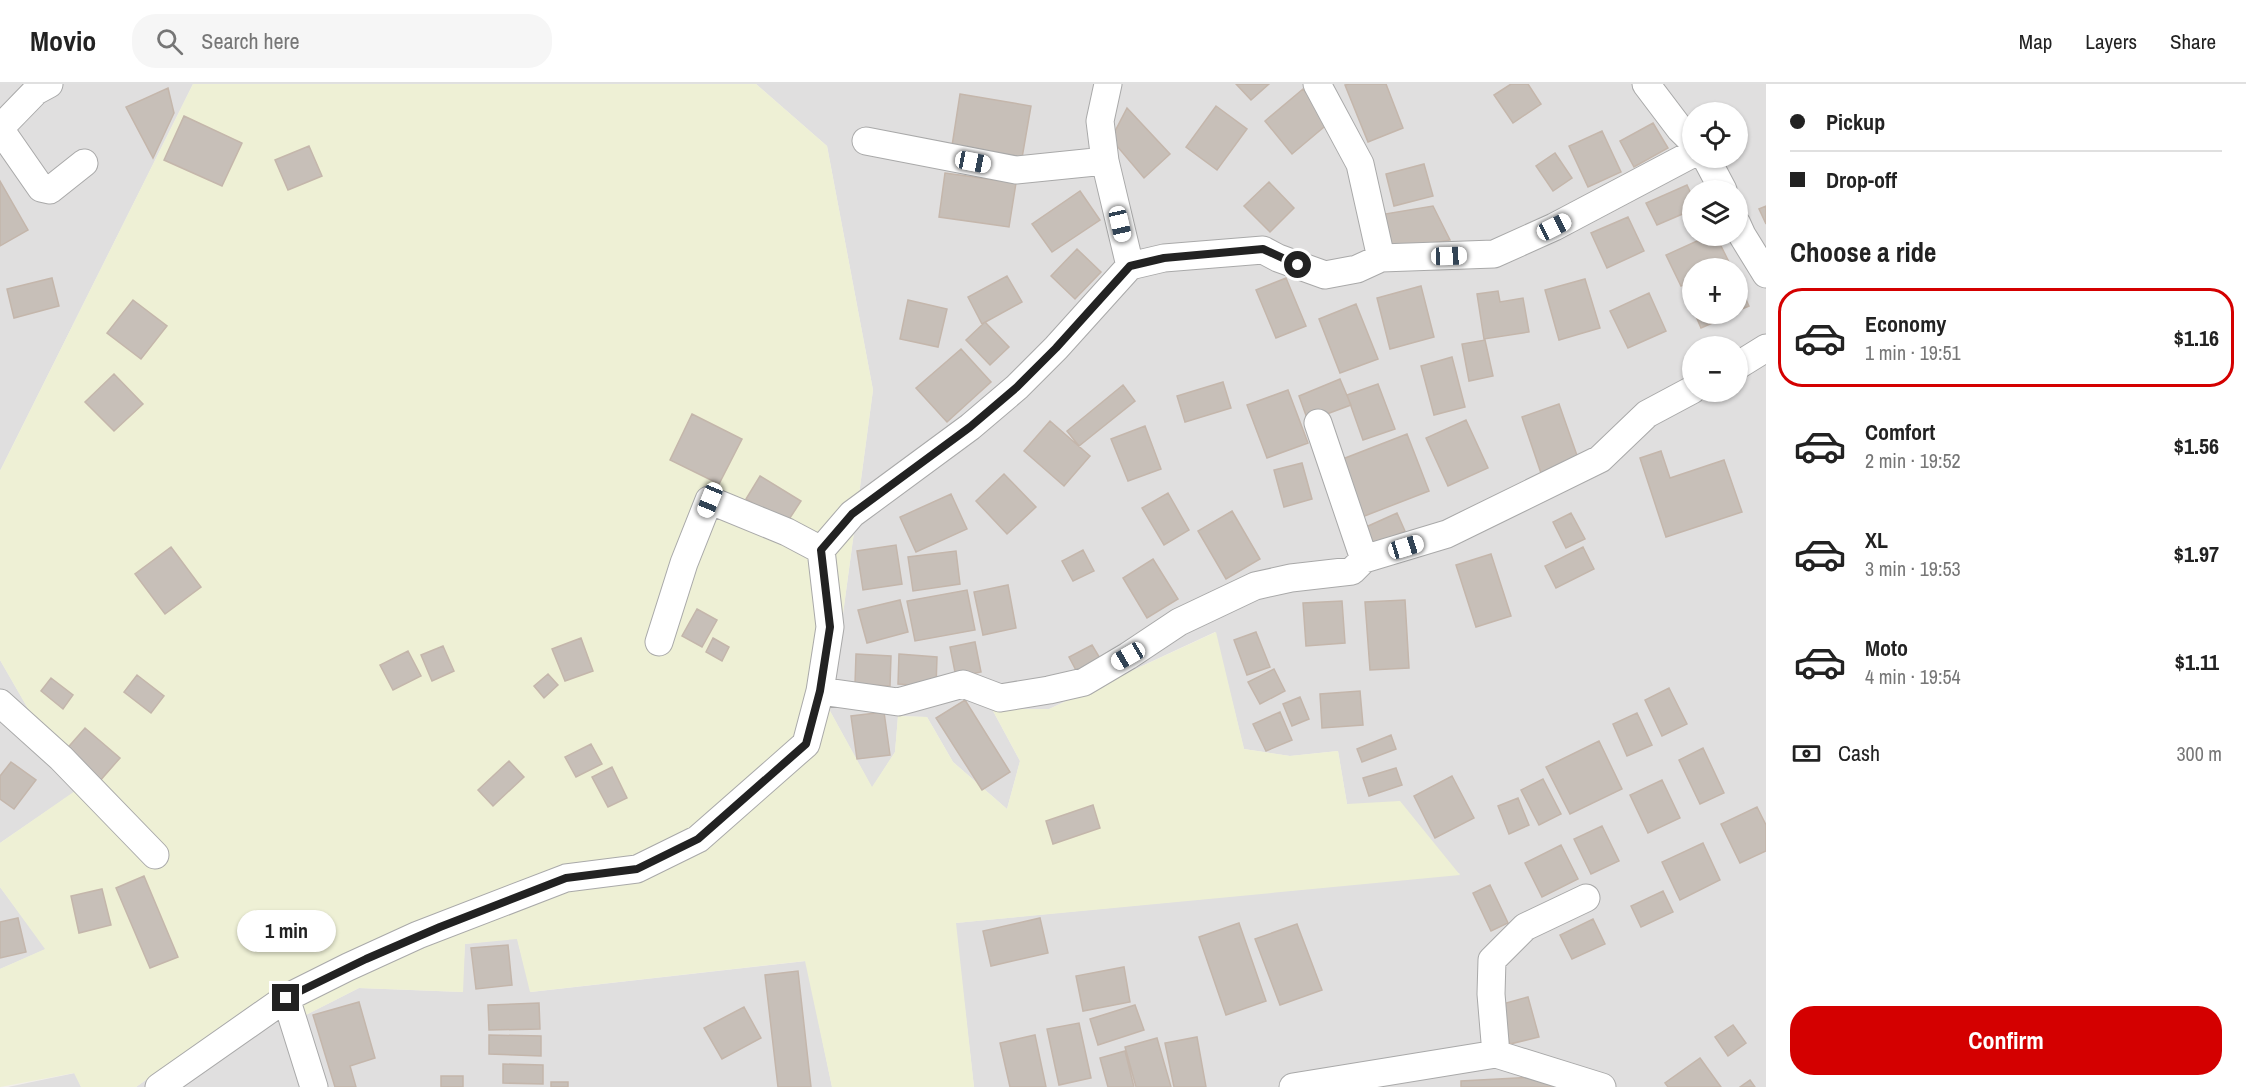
<!DOCTYPE html>
<meta charset="utf-8">
<style>
:root{--surface:#fff;--page:#f6f6f6;--text:#222;--muted:#767676;--line:#e0e0e0;--accent:#d40000}
body{margin:0;font-family:"Archivo Narrow",sans-serif;background:var(--page);color:var(--text);height:100vh;display:flex;flex-direction:column;font-size:22px;white-space:nowrap}
*{box-sizing:border-box;margin:0}
p{font-size:20px;color:var(--muted)}
.icon{flex:none;width:33px;height:33px;fill:none;stroke:currentColor;stroke-width:2;stroke-linecap:round;stroke-linejoin:round}
.map{position:relative;flex:1;overflow:hidden}
.side{display:flex;flex-direction:column;background:var(--surface);width:480px}
.side>*{flex:none}
.guide{display:grid;align-content:center;height:132px;padding:0 24px;background:var(--surface)}
.fabs{position:absolute;left:1682px;top:18px;display:grid;gap:12px}
.fabs a{display:grid;place-items:center;width:66px;height:66px;border-radius:50%;background:var(--surface);box-shadow:0 2px 4px #0004;font-size:30px}
.end{position:absolute;width:27px;height:27px;margin:-14px;border:8px solid #222;background:#fff;box-shadow:0 0 0 3px #fff}
.from{border-radius:50%}
.bubble{position:absolute;height:42px;border-radius:21px;background:var(--surface);box-shadow:0 2px 4px #0004;font-size:20px;font-weight:800;line-height:42px;text-align:center}
.car{position:absolute;width:18px;height:36px;margin:-18px -9px;border-radius:8px;box-shadow:0 0 4px 2px #0007;background:linear-gradient(#fff 24%,#345 0 40%,#fff 0 76%,#345 0 86%,#fff 0)}
.guide b{display:flex;align-items:center;gap:21px;height:57px;font-size:22px}
.guide b+b{border-top:2px solid var(--line)}
.guide i{width:15px;height:15px;background:var(--text)}
ul{padding:0;list-style:none}
li{display:flex;align-items:center;gap:18px;height:99px;margin:0 12px 9px;padding:0 12px;border:3px solid transparent;border-radius:24px}
li div{flex:1}
li b{display:block;font-size:22px}
li em{font-style:normal;font-weight:800}
li.active{border-color:var(--accent)}
li>.icon{width:54px;height:54px;stroke-width:1.5}
h2{padding:0 24px;font-size:27px;line-height:72px}
.pay{display:flex;align-items:center;gap:15px;height:66px;padding:0 24px;font-size:22px}
.pay p{margin-inline-start:auto}
.primary-button{display:flex;gap:12px;margin-top:auto;padding:12px 24px}
.primary-button a{flex:1;height:69px;border-radius:24px;background:var(--accent);color:#fff;font-size:24px;font-weight:800;line-height:69px;text-align:center}
header{display:flex;align-items:center;gap:36px;box-sizing:border-box;height:84px;padding:0 30px;background:var(--surface);border-bottom:2px solid var(--line)}
header strong{font-size:28px}
nav{display:flex;gap:33px;margin-inline-start:auto;font-size:21px}
.search{width:420px;height:54px;background:var(--page);display:flex;align-items:center;gap:15px;box-sizing:border-box;padding:0 21px;border-radius:24px;color:var(--muted);font-size:22px}
main{display:flex;flex:1;min-height:0}
.map>svg:first-child{display:block}
</style>
<header>
<strong>Movio</strong>
<div class="search"><svg class="icon" aria-label="search" viewBox="0 0 24 24"><circle cx="10" cy="10" r="6"/><path d="M15 15l6 6"/></svg>Search here</div>
<nav><a>Map</a><a>Layers</a><a>Share</a></nav>
</header>
<main>
<div class="map">
<svg width="1766" height="1003" viewBox="0 0 1766 1003">
<rect width="100%" height="100%" fill="#f2efe9"/>
<path fill="#e0dfdf" fill-rule="evenodd" d="M 0,0 L 193,0 L 0,387 Z
M 756,0 L 1766,0 L 1766,1003 L 974,1003 L 955,839 L 1460,790 L 1347,720 L 1338,667 L 1290,672 L 1244,665 L 1215,548 L 1049,625 L 992,625 L 1020,677 L 1007,725 L 953,678 L 927,633 L 898,632 L 895,668 L 872,704 L 830,627 L 873,306 L 827,62 ZM 1692,28 L 1737,28 L 1737,74 L 1692,74 ZM 1692,106 L 1737,106 L 1737,152 L 1692,152 ZM 1692,184 L 1737,184 L 1737,230 L 1692,230 ZM 1692,262 L 1737,262 L 1737,308 L 1692,308 Z
M 0,576 L 76,707 L 0,759 Z
M 0,803 L 46,865 L 0,885 Z
M 517,854 L 531,908 L 806,877 L 832,1003 L 136,1003 L 250,922 L 298,935 L 359,904 L 462,908 L 465,860 Z
M 75,989 L 81,1003 L 8,1003 Z"/>
<path fill="#eef0d5" d="M 193,0 L 756,0 L 827,62 L 873,306 L 830,627 L 872,703 L 895,668 L 898,632 L 927,633 L 953,678 L 1007,725 L 1020,677 L 992,625 L 1049,625 L 1216,548 L 1244,665 L 1290,672 L 1338,667 L 1347,720 L 1400,717 L 1460,791 L 956,839 L 974,1003 L 832,1003 L 805,877 L 530,908 L 517,855 L 465,860 L 463,908 L 359,904 L 298,935 L 250,922 L 136,1003 L 81,1003 L 74,989 L 0,1003 L 0,885 L 45,865 L 0,803 L 0,759 L 75,707 L 0,576 L 0,387 Z"/>
<path fill="#c7bfb8" stroke="#c4b6ab" stroke-width="1.5" d="M 1236,0 L 1269,0 L 1251,16 Z
M 1349,0 L 1386,0 L 1403,44 L 1368,58 L 1345,1 Z
M 1511,0 L 1528,0 L 1541,20 L 1513,39 L 1494,11 Z
M 168,4 L 174,29 L 153,74 L 126,23 Z
M 1303,5 L 1330,38 L 1292,70 L 1265,37 Z
M 960,10 L 1031,22 L 1022,74 L 952,62 Z
M 1216,22 L 1247,45 L 1217,86 L 1186,63 Z
M 1127,24 L 1170,70 L 1144,94 L 1111,55 Z
M 184,32 L 242,59 L 222,102 L 164,76 Z
M 1653,39 L 1668,64 L 1634,83 L 1620,57 Z
M 1602,47 L 1621,88 L 1588,103 L 1569,62 Z
M 309,62 L 322,92 L 288,106 L 275,76 Z
M 1555,69 L 1572,94 L 1553,107 L 1536,82 Z
M 1424,80 L 1433,112 L 1394,122 L 1386,90 Z
M 945,89 L 1016,99 L 1009,143 L 939,133 Z
M 0,97 L 28,146 L 0,162 Z
M 1269,98 L 1294,124 L 1270,148 L 1244,122 Z
M 1687,101 L 1692,112 L 1692,126 L 1657,141 L 1646,119 Z
M 1080,107 L 1100,136 L 1052,168 L 1032,140 Z
M 1433,122 L 1450,156 L 1393,167 L 1385,130 Z
M 1766,122 L 1766,140 L 1759,125 Z
M 1628,133 L 1644,167 L 1607,184 L 1591,149 Z
M 1708,152 L 1716,152 L 1730,180 L 1720,184 L 1692,184 L 1692,197 L 1681,202 L 1666,171 Z
M 1077,165 L 1101,188 L 1075,215 L 1051,192 Z
M 1007,192 L 1022,218 L 982,240 L 968,213 Z
M 52,194 L 59,222 L 14,234 L 7,205 Z
M 1286,194 L 1306,242 L 1276,254 L 1256,206 Z
M 1585,195 L 1600,244 L 1559,256 L 1545,206 Z
M 1737,196 L 1749,222 L 1737,227 Z
M 1421,202 L 1434,253 L 1390,265 L 1377,214 Z
M 1692,205 L 1692,224 L 1685,208 Z
M 1498,207 L 1500,218 L 1523,214 L 1529,248 L 1484,255 L 1477,210 Z
M 1649,209 L 1666,247 L 1628,264 L 1610,227 Z
M 133,216 L 167,242 L 141,275 L 107,249 Z
M 908,216 L 947,225 L 938,263 L 900,255 Z
M 1356,220 L 1378,275 L 1340,289 L 1319,235 Z
M 1695,230 L 1733,230 L 1701,244 Z
M 985,238 L 1009,263 L 990,281 L 966,256 Z
M 1485,256 L 1493,292 L 1469,297 L 1462,260 Z
M 961,265 L 991,298 L 947,338 L 916,304 Z
M 1452,273 L 1465,323 L 1434,331 L 1421,282 Z
M 114,290 L 143,320 L 114,347 L 85,318 Z
M 1340,295 L 1351,321 L 1308,337 L 1299,312 Z
M 1223,298 L 1231,324 L 1185,338 L 1177,312 Z
M 1378,300 L 1395,345 L 1363,356 L 1347,311 Z
M 1123,301 L 1135,317 L 1079,362 L 1067,347 Z
M 1288,306 L 1308,359 L 1267,374 L 1247,321 Z
M 1559,320 L 1580,380 L 1542,392 L 1522,333 Z
M 692,330 L 742,355 L 719,400 L 670,376 Z
M 1466,336 L 1488,384 L 1448,402 L 1426,354 Z
M 1050,337 L 1090,372 L 1064,402 L 1024,367 Z
M 1145,342 L 1161,385 L 1128,397 L 1111,355 Z
M 1407,350 L 1429,407 L 1362,433 L 1340,376 Z
M 1661,367 L 1670,394 L 1724,376 L 1742,428 L 1666,453 L 1640,374 Z
M 1302,379 L 1312,415 L 1284,423 L 1274,386 Z
M 1004,390 L 1036,423 L 1007,450 L 976,417 Z
M 760,392 L 801,417 L 786,440 L 746,415 Z
M 1168,409 L 1189,446 L 1164,461 L 1142,424 Z
M 951,410 L 967,445 L 916,468 L 900,433 Z
M 1232,427 L 1260,475 L 1226,495 L 1198,447 Z
M 1397,429 L 1405,447 L 1374,461 L 1366,443 Z
M 1571,429 L 1585,455 L 1566,464 L 1553,438 Z
M 896,461 L 902,500 L 863,506 L 857,467 Z
M 171,463 L 201,503 L 165,530 L 135,490 Z
M 1583,463 L 1594,485 L 1556,504 L 1545,482 Z
M 1083,466 L 1094,487 L 1073,497 L 1062,477 Z
M 956,467 L 960,500 L 913,507 L 908,473 Z
M 1491,470 L 1511,532 L 1476,543 L 1456,481 Z
M 1153,475 L 1178,515 L 1147,534 L 1123,494 Z
M 1008,501 L 1016,544 L 983,551 L 974,508 Z
M 967,506 L 975,546 L 915,557 L 907,517 Z
M 900,516 L 908,548 L 867,559 L 858,526 Z
M 1405,516 L 1409,584 L 1370,586 L 1365,518 Z
M 1342,517 L 1345,559 L 1306,562 L 1303,519 Z
M 697,525 L 717,536 L 702,563 L 682,552 Z
M 1256,548 L 1270,583 L 1247,591 L 1234,556 Z
M 581,554 L 593,587 L 565,597 L 552,565 Z
M 713,554 L 729,563 L 722,577 L 706,568 Z
M 975,558 L 981,588 L 956,593 L 950,563 Z
M 1092,561 L 1101,576 L 1077,588 L 1069,573 Z
M 443,562 L 454,587 L 432,597 L 421,571 Z
M 408,567 L 421,592 L 393,606 L 380,581 Z
M 856,570 L 891,572 L 890,602 L 855,600 Z
M 899,570 L 937,573 L 936,603 L 898,600 Z
M 1274,585 L 1285,607 L 1260,620 L 1248,598 Z
M 548,590 L 558,601 L 544,614 L 534,602 Z
M 137,591 L 164,612 L 151,629 L 124,608 Z
M 51,594 L 73,611 L 63,625 L 41,607 Z
M 1669,604 L 1687,640 L 1662,652 L 1645,616 Z
M 1360,607 L 1363,641 L 1322,644 L 1320,610 Z
M 1300,613 L 1309,635 L 1292,642 L 1283,620 Z
M 965,616 L 1010,688 L 982,706 L 936,634 Z
M 884,628 L 890,671 L 857,675 L 851,632 Z
M 1280,628 L 1292,656 L 1266,667 L 1253,640 Z
M 1637,629 L 1652,661 L 1627,672 L 1613,640 Z
M 85,644 L 120,674 L 99,698 L 64,668 Z
M 1391,651 L 1396,665 L 1362,678 L 1357,665 Z
M 1599,657 L 1622,705 L 1570,730 L 1546,683 Z
M 591,660 L 602,680 L 576,693 L 565,673 Z
M 1703,664 L 1724,709 L 1700,720 L 1679,676 Z
M 509,677 L 524,693 L 493,722 L 478,706 Z
M 11,678 L 36,696 L 14,725 L 0,715 L 0,692 Z
M 612,683 L 627,714 L 608,723 L 592,693 Z
M 1396,684 L 1402,701 L 1369,712 L 1363,694 Z
M 1452,692 L 1474,734 L 1435,754 L 1414,712 Z
M 1543,695 L 1561,730 L 1539,741 L 1521,706 Z
M 1662,696 L 1680,734 L 1648,749 L 1630,711 Z
M 1518,714 L 1529,741 L 1509,750 L 1498,722 Z
M 1093,721 L 1100,744 L 1053,760 L 1046,737 Z
M 1757,723 L 1766,741 L 1766,767 L 1740,779 L 1721,740 Z
M 1602,742 L 1619,777 L 1591,790 L 1574,755 Z
M 1703,759 L 1720,796 L 1680,816 L 1662,778 Z
M 1561,761 L 1578,795 L 1542,813 L 1525,779 Z
M 144,792 L 178,873 L 150,884 L 116,804 Z
M 1490,801 L 1508,839 L 1491,847 L 1473,809 Z
M 102,805 L 111,841 L 79,849 L 71,812 Z
M 1663,807 L 1673,828 L 1641,843 L 1631,822 Z
M 18,834 L 26,868 L 0,874 L 0,838 Z
M 1040,834 L 1048,869 L 991,882 L 983,847 Z
M 1593,835 L 1605,860 L 1572,875 L 1560,851 Z
M 1239,839 L 1266,917 L 1226,931 L 1199,853 Z
M 1297,840 L 1322,906 L 1280,921 L 1255,855 Z
M 508,861 L 512,901 L 476,905 L 471,864 Z
M 1124,883 L 1130,918 L 1083,927 L 1076,892 Z
M 798,887 L 811,1003 L 778,1003 L 765,891 Z
M 1528,913 L 1539,953 L 1510,960 L 1499,921 Z
M 359,918 L 375,974 L 350,982 L 356,1003 L 335,1003 L 313,931 Z
M 539,919 L 540,945 L 489,946 L 488,921 Z
M 1135,921 L 1144,946 L 1098,961 L 1090,935 Z
M 744,923 L 761,954 L 722,975 L 704,944 Z
M 1079,939 L 1091,994 L 1059,1001 L 1047,945 Z
M 1733,941 L 1746,959 L 1728,972 L 1715,953 Z
M 489,951 L 541,952 L 541,972 L 489,970 Z
M 1035,951 L 1046,1003 L 1010,1003 L 1000,959 Z
M 1197,953 L 1206,1003 L 1174,1003 L 1165,959 Z
M 1157,954 L 1171,1003 L 1136,1003 L 1125,963 Z
M 1125,967 L 1134,1003 L 1108,1003 L 1100,974 Z
M 1700,974 L 1721,1003 L 1668,1003 L 1665,999 Z
M 503,980 L 543,981 L 543,1000 L 503,999 Z
M 441,992 L 463,992 L 463,1003 L 441,1003 Z
M 1557,992 L 1557,1003 L 1461,1003 L 1461,997 Z
M 1750,996 L 1755,1003 L 1740,1003 Z
M 551,998 L 568,998 L 568,1003 L 551,1003 Z"/>
<g fill="none" stroke-linecap="round" stroke-linejoin="round">
<defs>
<path id="street" d="M 1108,0 L 1100,37 L 1105,77 L 1130,182
M 1646,0 L 1680,45 L 1692,57
M 0,44 L 36,7 L 49,0
M 0,45 L 41,104 L 50,106 L 84,79
M 866,57 L 1016,86 L 1105,77
M 1706,74 L 1723,106
M 1737,140 L 1742,151 L 1766,190
M 1381,174 L 1494,170 L 1554,143 L 1692,70
M 1737,282 L 1766,264
M 1318,339 L 1364,475 L 1447,450 L 1600,375 L 1647,330 L 1692,306
M 659,558 L 684,479 L 709,416 L 787,448 L 821,466
M 820,607 L 898,618 L 963,600 L 1000,614 L 1049,606 L 1084,598 L 1128,572 L 1179,538 L 1255,502 L 1291,494 L 1352,487 L 1364,475
M 0,619 L 61,674 L 155,771
M 286,914 L 314,1003
M 1496,970 L 1491,910 L 1492,876 L 1525,843 L 1586,814
M 159,1003 L 286,914 L 348,883 L 418,851 L 566,794 L 637,785 L 698,755 L 806,660 L 820,607 L 830,543 L 821,466 L 852,430 L 970,343 L 1017,303 L 1056,264 L 1130,182 L 1164,174 L 1263,166 L 1278,174 L 1325,191 L 1357,185 L 1381,174 L 1360,80 L 1317,0
M 1293,1003 L 1496,970 L 1602,1003"/>
</defs>
<use href="#street" stroke="#a9a9a9" stroke-width="29"/>
<use href="#street" stroke="#fff" stroke-width="27"/>
</g>
<g fill="none" stroke-linecap="round" stroke-linejoin="round">
<path stroke="#222" stroke-width="8" d="M 286,914 L 366,875 L 440,843 L 566,794 L 637,785 L 698,755 L 806,660 L 820,607 L 830,543 L 821,466 L 852,430 L 970,343 L 1017,303 L 1056,264 L 1130,182 L 1164,174 L 1263,165 L 1298,181"/>
</g>
</svg>
<div class="fabs">
<a><svg class="icon" aria-label="locate" viewBox="0 0 24 24"><circle cx="12" cy="12" r="6"/><path d="M12 2v4M12 18v4M2 12h4M18 12h4"/></svg></a>
<a><svg class="icon" aria-label="layers" viewBox="0 0 24 24"><path d="M12 4l9 5-9 5-9-5zM3 14l9 5 9-5"/></svg></a>
<a>+</a>
<a>−</a>
</div>
<i class="end from" style="left:1298px;top:181px"></i>
<i class="end" style="left:286px;top:914px"></i>
<div class="bubble" style="left:237px;top:826px;width:99px">1 min</div>
<i class="car" style="left:973px;top:78px;rotate:101deg"></i>
<i class="car" style="left:1120px;top:140px;rotate:167deg"></i>
<i class="car" style="left:1554px;top:143px;rotate:63deg"></i>
<i class="car" style="left:1449px;top:172px;rotate:88deg"></i>
<i class="car" style="left:710px;top:416px;rotate:202deg"></i>
<i class="car" style="left:1406px;top:463px;rotate:73deg"></i>
<i class="car" style="left:1128px;top:572px;rotate:240deg"></i>
</div>
<section class="side">
<div class="guide">
<b><i class="from"></i>Pickup</b>
<b><i></i>Drop-off</b>
</div>
<h2>Choose a ride</h2>
<ul>
<li class="active"><svg class="icon" aria-label="car" viewBox="0 0 24 24"><path d="M5 17H2v-5l4-1 3-4h7l3 4 3 1v5h-3M9 17h6M6 11h13"/><circle cx="7" cy="17" r="2"/><circle cx="17" cy="17" r="2"/></svg><div><b>Economy</b><p>1 min · 19:51</p></div><em>$1.16</em></li>
<li><svg class="icon" aria-label="car" viewBox="0 0 24 24"><path d="M5 17H2v-5l4-1 3-4h7l3 4 3 1v5h-3M9 17h6M6 11h13"/><circle cx="7" cy="17" r="2"/><circle cx="17" cy="17" r="2"/></svg><div><b>Comfort</b><p>2 min · 19:52</p></div><em>$1.56</em></li>
<li><svg class="icon" aria-label="car" viewBox="0 0 24 24"><path d="M5 17H2v-5l4-1 3-4h7l3 4 3 1v5h-3M9 17h6M6 11h13"/><circle cx="7" cy="17" r="2"/><circle cx="17" cy="17" r="2"/></svg><div><b>XL</b><p>3 min · 19:53</p></div><em>$1.97</em></li>
<li><svg class="icon" aria-label="car" viewBox="0 0 24 24"><path d="M5 17H2v-5l4-1 3-4h7l3 4 3 1v5h-3M9 17h6M6 11h13"/><circle cx="7" cy="17" r="2"/><circle cx="17" cy="17" r="2"/></svg><div><b>Moto</b><p>4 min · 19:54</p></div><em>$1.11</em></li>
</ul>
<div class="pay"><svg class="icon" aria-label="cash" viewBox="0 0 24 24"><path d="M3 7h18v10H3z"/><circle cx="12" cy="12" r="2"/></svg>Cash<p>300 m</p></div>
<div class="primary-button"><a>Confirm</a></div>
</section>
</main>
